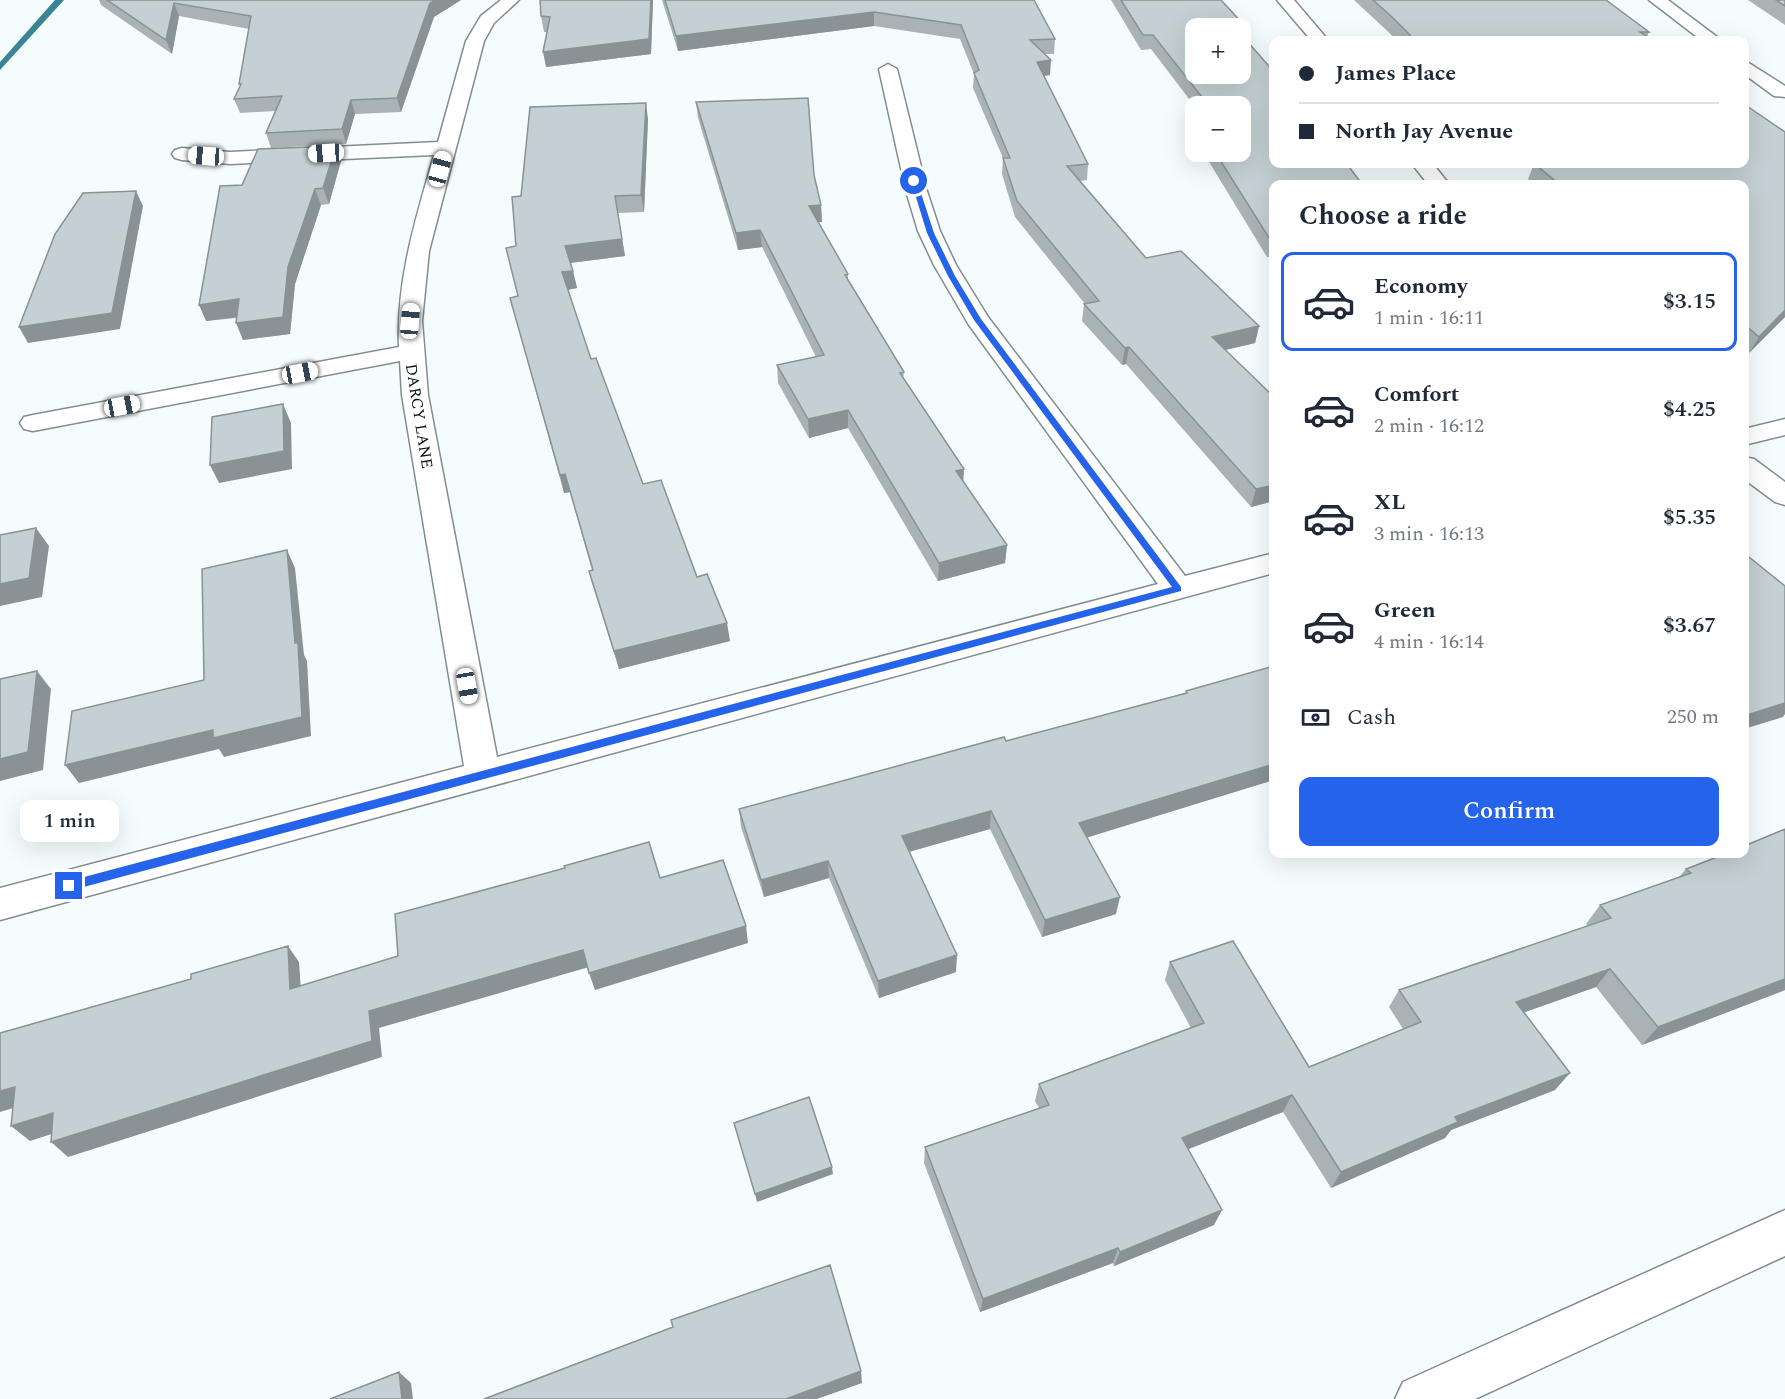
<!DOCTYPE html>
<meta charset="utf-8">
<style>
:root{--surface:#fff;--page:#f2f2f3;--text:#1f2937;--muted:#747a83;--line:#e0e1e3;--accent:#2563eb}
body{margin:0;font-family:Spectral,serif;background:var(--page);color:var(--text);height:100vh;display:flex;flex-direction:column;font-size:22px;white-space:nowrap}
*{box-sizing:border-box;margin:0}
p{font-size:20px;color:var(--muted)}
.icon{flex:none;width:33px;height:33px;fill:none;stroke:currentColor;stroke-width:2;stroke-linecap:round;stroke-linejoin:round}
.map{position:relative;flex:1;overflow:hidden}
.panel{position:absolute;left:1269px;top:180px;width:480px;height:678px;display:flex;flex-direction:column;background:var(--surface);border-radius:12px;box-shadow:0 6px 24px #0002}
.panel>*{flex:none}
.banner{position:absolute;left:1269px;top:36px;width:480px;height:132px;border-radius:12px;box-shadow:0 6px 24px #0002;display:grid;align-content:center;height:132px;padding:0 30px;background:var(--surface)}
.controls{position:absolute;left:1185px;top:18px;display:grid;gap:12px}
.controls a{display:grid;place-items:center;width:66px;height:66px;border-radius:12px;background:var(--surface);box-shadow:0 6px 24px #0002;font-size:30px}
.end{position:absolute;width:27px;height:27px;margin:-14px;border:8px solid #2563eb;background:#fff;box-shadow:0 0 0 3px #fff}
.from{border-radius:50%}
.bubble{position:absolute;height:42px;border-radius:12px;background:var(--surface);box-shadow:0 6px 24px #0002;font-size:20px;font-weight:600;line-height:42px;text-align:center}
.car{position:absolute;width:18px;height:36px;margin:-18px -9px;border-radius:8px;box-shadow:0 0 4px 2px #0007;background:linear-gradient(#fff 24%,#345 0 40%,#fff 0 76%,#345 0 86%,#fff 0)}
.banner b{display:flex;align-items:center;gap:21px;height:57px;font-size:22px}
.banner b+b{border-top:2px solid var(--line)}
.banner i{width:15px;height:15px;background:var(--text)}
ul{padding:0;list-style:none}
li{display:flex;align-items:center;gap:18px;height:99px;margin:0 12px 9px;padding:0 18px;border:3px solid transparent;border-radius:12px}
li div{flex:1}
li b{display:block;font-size:22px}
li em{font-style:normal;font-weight:600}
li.current{border-color:var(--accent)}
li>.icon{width:54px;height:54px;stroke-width:1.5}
h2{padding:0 30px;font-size:27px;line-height:72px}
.pay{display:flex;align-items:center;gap:15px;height:66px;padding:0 30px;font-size:22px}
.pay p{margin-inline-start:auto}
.primary-button{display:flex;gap:12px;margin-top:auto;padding:12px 30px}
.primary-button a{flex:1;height:69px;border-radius:12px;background:var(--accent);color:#fff;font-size:24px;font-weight:600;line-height:69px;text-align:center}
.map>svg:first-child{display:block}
</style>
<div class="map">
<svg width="1785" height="1399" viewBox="0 0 1785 1399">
<rect width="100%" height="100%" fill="#f5fcfe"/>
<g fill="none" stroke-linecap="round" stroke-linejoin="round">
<path fill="#3a8494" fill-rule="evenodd" d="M 55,0 L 64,0 L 0,70 L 0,62 Z"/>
<defs>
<path id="minor" d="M 501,0 L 519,0 L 494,23 L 484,41 L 429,251 L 422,321 L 428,395 L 497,757 L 1158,584 L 969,325 L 934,265 L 918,231 L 906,191 L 879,69 L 888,64 L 897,69 L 927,191 L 940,231 L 956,265 L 988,317 L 1185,576 L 1274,553 L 1274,573 L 0,920 L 0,888 L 464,766 L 402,395 L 400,361 L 33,431 L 24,429 L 20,423 L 24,417 L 33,415 L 399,347 C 396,280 416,218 434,155 L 230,164 L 182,160 L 175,158 L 172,154 L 175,150 L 182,148 L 230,152 L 438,142 L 466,41 L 481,16 Z
M 1277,0 L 1294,0 L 1328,40 L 1311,40 Z
M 1649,0 L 1668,0 L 1721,40 L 1701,40 Z
M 1744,60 L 1785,86 L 1785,97 L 1774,96 L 1744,74 Z
M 1412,164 L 1433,164 L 1449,184 L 1428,184 Z
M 1785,419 L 1785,435 L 1744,445 L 1744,429 Z
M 1744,457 L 1754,459 L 1785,482 L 1785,505 L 1775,502 L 1744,479 Z
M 1785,1210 L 1785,1256 L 1475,1399 L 1395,1399 L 1403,1382 Z"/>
</defs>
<use href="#minor" stroke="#828d90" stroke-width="3"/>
<use href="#minor" fill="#fff" fill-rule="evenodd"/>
</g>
<path fill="#a9b3b5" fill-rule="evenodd" d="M 99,0 L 461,0 L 434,17 L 401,112 L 355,114 L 346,144 L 271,148 L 266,133 L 275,111 L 240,113 L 234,99 L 240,87 L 249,29 L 179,16 L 172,54 L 101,5 Z
M 540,0 L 653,0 L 651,54 L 546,67 L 547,32 L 544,32 L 541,16 Z
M 662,0 L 1034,0 L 1055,39 L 1054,54 L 1045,54 L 1050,75 L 1044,76 L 1088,164 L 1087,180 L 1080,181 L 1146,258 L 1259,326 L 1255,343 L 1225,350 L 1274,501 L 1251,507 L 1126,364 L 1122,365 L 1082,321 L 1084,304 L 1085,304 L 1015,217 L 1002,174 L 1003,158 L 973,88 L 974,74 L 960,39 L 874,26 L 678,51 Z
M 1111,0 L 1221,0 L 1244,25 L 1242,35 L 1274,184 L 1274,257 L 1267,257 L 1203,152 L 1240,152 L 1240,106 L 1196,106 L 1196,108 L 1151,49 L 1141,50 ZM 1196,28 L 1240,28 L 1240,74 Z
M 1354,0 L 1606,0 L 1649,32 L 1647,37 L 1652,40 L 1397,40 Z
M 1748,0 L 1785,0 L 1785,25 Z
M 696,102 L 814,175 L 821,205 L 822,222 L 818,222 L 848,274 L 848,279 L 904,372 L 903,379 L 963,481 L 1007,545 L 1005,563 L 938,581 L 848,428 L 809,438 L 778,383 L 777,365 L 816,357 L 762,247 L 738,250 L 698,118 Z
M 648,119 L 644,212 L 618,213 L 625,256 L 571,263 L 577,288 L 568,290 L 591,359 L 643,484 L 697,577 L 730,641 L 619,669 L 594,589 L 589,571 L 592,570 L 570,492 L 564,493 L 510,298 L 518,296 L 516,246 L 521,196 Z
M 1785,132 L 1785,317 L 1749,353 L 1744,349 L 1744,184 L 1535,184 L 1528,179 L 1534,164 L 1744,164 Z
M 341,161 L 329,204 L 321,205 L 295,284 L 290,334 L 243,340 L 237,318 L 206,321 L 242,185 Z
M 1274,666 L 1274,780 L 1087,837 L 1116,914 L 1042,937 L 990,829 L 909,852 L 956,972 L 879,998 L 829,878 L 764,897 L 741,827 L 739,809 L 1006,741 L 1185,693 L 1186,691 Z
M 1785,829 L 1785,990 L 1642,1045 L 1596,987 L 1524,1012 L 1555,1090 L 1451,1130 L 1445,1138 L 1331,1188 L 1283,1112 L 1188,1149 L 1214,1225 L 1114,1266 L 1113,1263 L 980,1312 L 924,1163 L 925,1147 L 1039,1108 L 1035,1101 L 1039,1084 L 1191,1028 L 1165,980 L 1170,962 L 1309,1067 L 1403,1029 L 1389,1007 L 1399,990 L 1588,926 L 1586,924 L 1600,905 L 1679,877 L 1686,869 Z"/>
<path fill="#899294" d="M 436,0 L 461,0 L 434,17 L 401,112 L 397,98 L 430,3 Z
M 651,0 L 653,0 L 651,54 L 546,67 L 543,52 Z
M 174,3 L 179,16 L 172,54 L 166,40 Z
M 874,12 L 874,26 L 678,51 L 676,36 Z
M 1051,60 L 1050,75 L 1036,77 L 1037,62 Z
M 351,100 L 355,114 L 346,144 L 342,129 Z
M 646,103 L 648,119 L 644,212 L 641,195 Z
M 336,146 L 341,161 L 329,204 L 323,188 Z
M 315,189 L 321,205 L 295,284 L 290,334 L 243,340 L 236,323 L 288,267 Z
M 136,191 L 143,206 L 120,329 L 28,343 L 19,327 Z
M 821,205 L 822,222 L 810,223 L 809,206 Z
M 760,230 L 762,247 L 738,250 L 736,233 Z
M 622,239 L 625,256 L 569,263 L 565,246 Z
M 573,271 L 577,288 L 566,290 L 562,272 Z
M 239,299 L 246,316 L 206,321 L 199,305 Z
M 1785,310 L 1785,317 L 1749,353 L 1759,337 Z
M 1259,326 L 1255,343 L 1208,354 L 1212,337 Z
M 1129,347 L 1126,364 L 1122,365 L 1125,348 Z
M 283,404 L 291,423 L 292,469 L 219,483 L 210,465 Z
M 848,410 L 848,428 L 809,438 L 808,419 Z
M 964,469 L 963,487 L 956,471 Z
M 565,474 L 570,492 L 564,493 L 560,475 Z
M 1274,485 L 1274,501 L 1251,507 L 1256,489 Z
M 36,528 L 49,546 L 42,597 L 0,606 L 0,584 Z
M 1007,545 L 1005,563 L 938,581 L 939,563 Z
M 287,550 L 295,568 L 304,655 L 307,661 L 311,736 L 224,757 L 219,749 L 79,783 L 65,765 L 295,643 Z
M 727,623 L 730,641 L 619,669 L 614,651 Z
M 37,671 L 51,689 L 43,770 L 0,781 L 0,759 Z
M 1785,703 L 1785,714 L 1783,717 L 1744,729 L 1744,716 Z
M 1274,764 L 1274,780 L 1076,841 L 1079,823 Z
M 991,811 L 990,829 L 901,854 L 902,836 Z
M 828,861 L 829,878 L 764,897 L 761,880 Z
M 1120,897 L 1116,914 L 1042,937 L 1045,920 Z
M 746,926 L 748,943 L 595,990 L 589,973 Z
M 288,946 L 299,962 L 302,1005 L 290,989 Z
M 583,950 L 589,967 L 379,1028 L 382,1057 L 68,1157 L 51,1142 L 369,1011 Z
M 957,955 L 956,972 L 879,998 L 878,981 Z
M 1610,969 L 1596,987 L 1503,1020 L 1516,1002 Z
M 1785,979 L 1785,990 L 1642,1045 L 1658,1027 Z
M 1570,1073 L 1555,1090 L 1451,1130 L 1445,1138 L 1331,1188 L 1341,1172 L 1455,1117 Z
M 15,1087 L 33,1102 L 0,1112 L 0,1091 Z
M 1292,1095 L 1283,1112 L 1176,1154 L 1182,1138 Z
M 53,1113 L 70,1128 L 30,1141 L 11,1126 Z
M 832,1167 L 833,1174 L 757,1202 L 755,1194 Z
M 1222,1210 L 1214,1225 L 1114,1266 L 1120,1252 Z
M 1118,1248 L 1113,1263 L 980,1312 L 983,1299 Z
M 861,1371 L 862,1383 L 817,1399 L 786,1399 Z
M 399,1372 L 411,1383 L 413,1399 L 402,1399 Z"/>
<path fill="#c4d0d3" stroke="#899294" stroke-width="1.5" d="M 107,0 L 436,0 L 430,3 L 397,98 L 351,100 L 342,129 L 266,133 L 282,96 L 234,99 L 241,84 L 239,84 L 251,16 L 174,3 L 166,40 Z
M 540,0 L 651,0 L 649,39 L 543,52 L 550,17 L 541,16 Z
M 665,0 L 1034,0 L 1055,39 L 1030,40 L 1051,60 L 1037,62 L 1088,164 L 1067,166 L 1146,258 L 1181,251 L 1259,326 L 1212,337 L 1274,397 L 1274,485 L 1256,489 L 1129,347 L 1125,348 L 1084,304 L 1099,301 L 1017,201 L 1003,158 L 1010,158 L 974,73 L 979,70 L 961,25 L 874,12 L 676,36 Z
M 1121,0 L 1221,0 L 1244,25 L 1234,26 L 1236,28 L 1196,28 L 1196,74 L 1240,74 L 1240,33 L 1274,72 L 1274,164 L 1347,164 L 1362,184 L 1274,184 L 1274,241 L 1271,241 L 1215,152 L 1240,152 L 1240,106 L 1209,106 L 1153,35 L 1143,35 Z
M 1373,0 L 1606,0 L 1649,32 L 1640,32 L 1652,40 L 1415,40 L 1392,17 Z
M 1776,0 L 1785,0 L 1785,6 Z
M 808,98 L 814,175 L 821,205 L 809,206 L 848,274 L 845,275 L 904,372 L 900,373 L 964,469 L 956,471 L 1007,545 L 939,563 L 848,410 L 808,419 L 777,365 L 824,355 L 760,230 L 736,233 L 696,102 Z
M 646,103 L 641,195 L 615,196 L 622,239 L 565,246 L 573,271 L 562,272 L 591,359 L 596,358 L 643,484 L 661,480 L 697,577 L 707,574 L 727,623 L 614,651 L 589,571 L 593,570 L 565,474 L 560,475 L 510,298 L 518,296 L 506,248 L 516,246 L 512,197 L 521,196 L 530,107 Z
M 1744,104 L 1785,132 L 1785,310 L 1759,337 L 1744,324 L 1744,184 L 1559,184 L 1535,164 L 1744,164 Z
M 336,146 L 323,188 L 315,189 L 288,267 L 283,317 L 236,323 L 239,299 L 199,305 L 220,186 L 242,185 L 258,149 Z
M 136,191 L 112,313 L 19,327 L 55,234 L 83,193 Z
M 283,404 L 284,451 L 210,465 L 212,417 Z
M 36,528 L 29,578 L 0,584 L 0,535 Z
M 287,550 L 295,643 L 298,643 L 302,717 L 213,738 L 213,730 L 65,765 L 72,711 L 204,680 L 202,569 Z
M 1744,553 L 1785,586 L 1785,703 L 1744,716 Z
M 1274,666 L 1274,764 L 1079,823 L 1120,897 L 1045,920 L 991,811 L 902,836 L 957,955 L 878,981 L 828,861 L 761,880 L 739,809 L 1004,737 L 1006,741 L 1187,693 L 1186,691 Z
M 37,671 L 28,752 L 0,759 L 0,679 Z
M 1785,829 L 1785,979 L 1658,1027 L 1610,969 L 1516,1002 L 1570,1073 L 1455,1117 L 1458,1122 L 1341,1172 L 1292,1095 L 1182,1138 L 1222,1210 L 1120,1252 L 1118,1248 L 983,1299 L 925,1147 L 1049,1105 L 1039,1084 L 1204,1023 L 1170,962 L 1233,941 L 1309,1067 L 1421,1022 L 1399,990 L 1611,918 L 1600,905 L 1691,873 L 1686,869 L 1725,854 L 1744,854 L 1744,846 Z
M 649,842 L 660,878 L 723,860 L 746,926 L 589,973 L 583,950 L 369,1011 L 372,1041 L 51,1142 L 53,1113 L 11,1126 L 15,1087 L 0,1091 L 0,1033 L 191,979 L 191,974 L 288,946 L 290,989 L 398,956 L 395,914 L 565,868 L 564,866 Z
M 809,1097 L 832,1167 L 755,1194 L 734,1123 Z
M 830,1265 L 861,1371 L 786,1399 L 484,1399 L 673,1327 L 671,1320 Z
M 399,1372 L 402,1399 L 330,1399 Z"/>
<path fill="#2563eb" d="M 914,179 L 917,181 L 934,233 L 955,276 L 981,319 L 1181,587 L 1181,591 L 69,891 L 65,889 L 63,886 L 69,881 L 1172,587 L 974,320 L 948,276 L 927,233 L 911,181 Z"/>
<g text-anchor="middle" stroke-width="5" stroke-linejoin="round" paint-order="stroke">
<g font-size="16" fill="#090d0e" stroke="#fff">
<text transform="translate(420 416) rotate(81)" y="6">DARCY LANE</text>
</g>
</g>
</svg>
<div class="controls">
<a>+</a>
<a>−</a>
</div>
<i class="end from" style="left:914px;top:181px"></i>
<i class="end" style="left:69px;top:886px"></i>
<div class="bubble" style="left:20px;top:800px;width:99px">1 min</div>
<i class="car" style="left:326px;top:153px;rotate:267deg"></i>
<i class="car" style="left:206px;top:156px;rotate:274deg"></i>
<i class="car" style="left:440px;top:169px;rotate:15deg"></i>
<i class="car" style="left:410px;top:321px;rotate:5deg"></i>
<i class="car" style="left:300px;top:373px;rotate:79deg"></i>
<i class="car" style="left:122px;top:406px;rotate:79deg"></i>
<i class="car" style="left:467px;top:686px;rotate:170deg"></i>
<div class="banner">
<b><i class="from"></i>James Place</b>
<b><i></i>North Jay Avenue</b>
</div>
<section class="panel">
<h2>Choose a ride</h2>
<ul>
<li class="current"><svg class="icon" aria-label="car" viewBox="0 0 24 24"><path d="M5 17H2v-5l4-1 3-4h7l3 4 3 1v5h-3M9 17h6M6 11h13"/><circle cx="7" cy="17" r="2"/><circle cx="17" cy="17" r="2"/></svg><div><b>Economy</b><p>1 min · 16:11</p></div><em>$3.15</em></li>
<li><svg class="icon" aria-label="car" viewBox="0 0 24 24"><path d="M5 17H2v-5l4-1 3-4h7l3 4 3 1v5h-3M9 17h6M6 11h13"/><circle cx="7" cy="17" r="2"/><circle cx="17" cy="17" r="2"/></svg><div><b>Comfort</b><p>2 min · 16:12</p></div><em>$4.25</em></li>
<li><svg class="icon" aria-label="car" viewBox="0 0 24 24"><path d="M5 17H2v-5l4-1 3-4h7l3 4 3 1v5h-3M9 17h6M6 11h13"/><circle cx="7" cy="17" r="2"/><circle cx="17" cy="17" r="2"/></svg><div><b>XL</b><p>3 min · 16:13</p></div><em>$5.35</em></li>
<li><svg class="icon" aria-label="car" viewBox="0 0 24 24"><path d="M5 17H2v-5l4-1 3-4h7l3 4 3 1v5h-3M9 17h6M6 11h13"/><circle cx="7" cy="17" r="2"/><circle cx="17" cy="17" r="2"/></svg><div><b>Green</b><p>4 min · 16:14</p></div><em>$3.67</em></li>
</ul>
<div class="pay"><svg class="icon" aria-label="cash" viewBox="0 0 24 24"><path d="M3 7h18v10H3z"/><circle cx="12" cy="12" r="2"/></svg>Cash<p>250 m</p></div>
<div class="primary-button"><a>Confirm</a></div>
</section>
</div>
